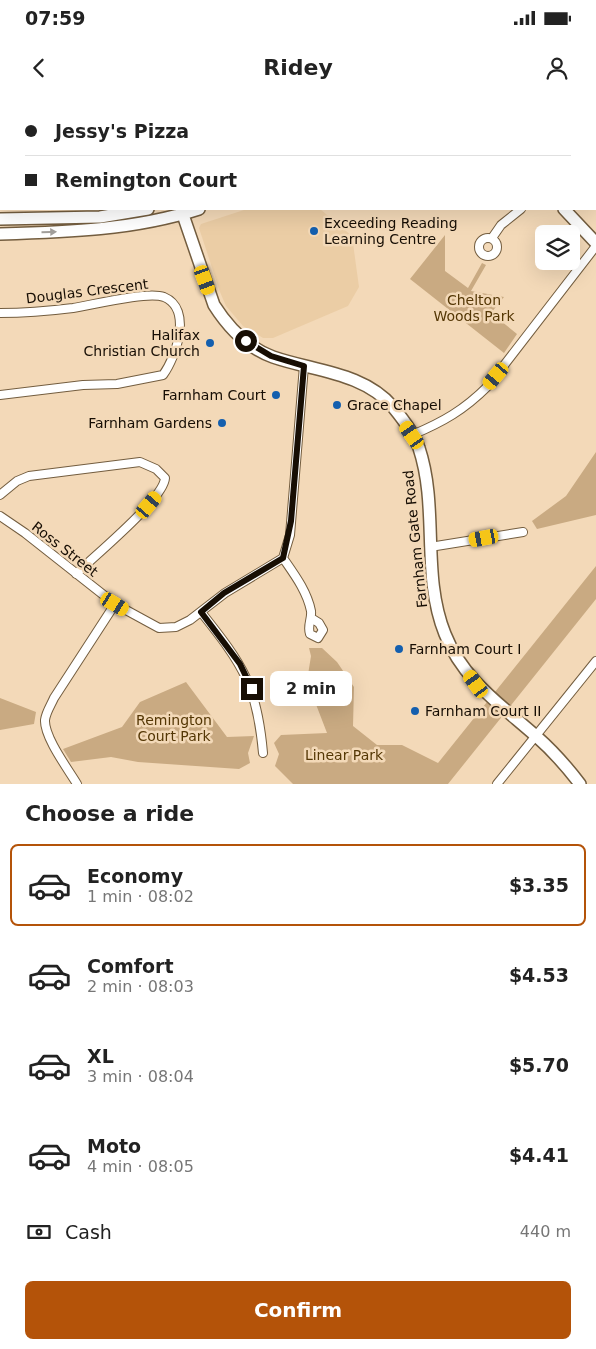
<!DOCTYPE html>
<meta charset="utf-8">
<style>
:root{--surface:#fff;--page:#f6f6f6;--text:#222;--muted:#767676;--line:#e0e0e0;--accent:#b45309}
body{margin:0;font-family:"DejaVu Sans",sans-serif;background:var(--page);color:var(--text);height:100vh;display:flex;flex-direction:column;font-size:19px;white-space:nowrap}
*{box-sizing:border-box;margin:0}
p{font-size:16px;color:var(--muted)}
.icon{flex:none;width:28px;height:28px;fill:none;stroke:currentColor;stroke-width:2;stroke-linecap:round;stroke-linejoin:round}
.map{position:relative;height:684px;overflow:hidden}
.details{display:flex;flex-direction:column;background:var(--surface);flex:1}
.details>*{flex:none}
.hud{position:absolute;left:0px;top:0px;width:596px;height:110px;box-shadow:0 5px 20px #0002;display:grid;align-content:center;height:110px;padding:0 25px;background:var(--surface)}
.buttons{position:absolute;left:535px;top:125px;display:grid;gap:10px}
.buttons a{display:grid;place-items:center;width:45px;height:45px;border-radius:8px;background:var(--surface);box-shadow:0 5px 20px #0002;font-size:25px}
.end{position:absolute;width:22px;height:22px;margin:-11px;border:6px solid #170e04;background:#fff;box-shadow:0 0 0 2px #fff}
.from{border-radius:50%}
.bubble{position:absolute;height:35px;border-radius:8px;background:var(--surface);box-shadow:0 5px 20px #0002;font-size:16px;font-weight:700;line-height:35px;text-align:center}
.car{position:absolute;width:15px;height:30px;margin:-15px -8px;border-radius:6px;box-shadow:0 0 4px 1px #0007;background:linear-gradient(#f5c518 24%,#345 0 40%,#f5c518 0 76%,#345 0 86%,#f5c518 0)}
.hud b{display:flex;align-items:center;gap:18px;height:48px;font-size:19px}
.hud b+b{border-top:1px solid var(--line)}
.hud i{width:12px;height:12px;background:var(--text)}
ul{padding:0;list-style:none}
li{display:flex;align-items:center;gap:15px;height:82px;margin:0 10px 8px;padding:0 15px;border:2px solid transparent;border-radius:8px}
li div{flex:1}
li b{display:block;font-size:19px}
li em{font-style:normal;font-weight:700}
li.selected{border-color:var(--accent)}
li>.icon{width:45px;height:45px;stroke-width:1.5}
h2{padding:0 25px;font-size:22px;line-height:60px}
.pay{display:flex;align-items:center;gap:12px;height:55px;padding:0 25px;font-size:19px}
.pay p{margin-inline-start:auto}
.primary-button{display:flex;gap:10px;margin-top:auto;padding:10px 25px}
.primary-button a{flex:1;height:58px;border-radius:8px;background:var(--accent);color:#fff;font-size:20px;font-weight:700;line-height:58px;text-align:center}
.status{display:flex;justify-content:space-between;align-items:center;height:35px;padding:0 25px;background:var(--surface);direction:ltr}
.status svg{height:14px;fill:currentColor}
header{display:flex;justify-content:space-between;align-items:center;height:65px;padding:0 25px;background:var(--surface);font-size:22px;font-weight:700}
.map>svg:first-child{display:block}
</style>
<div class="status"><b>07:59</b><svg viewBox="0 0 49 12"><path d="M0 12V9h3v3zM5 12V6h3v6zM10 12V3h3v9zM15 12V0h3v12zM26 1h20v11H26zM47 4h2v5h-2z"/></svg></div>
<header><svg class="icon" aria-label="back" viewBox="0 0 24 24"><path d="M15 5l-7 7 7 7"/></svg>Ridey<svg class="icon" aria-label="person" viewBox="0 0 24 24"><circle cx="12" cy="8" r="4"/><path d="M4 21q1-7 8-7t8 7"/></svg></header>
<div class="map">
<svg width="596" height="684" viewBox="0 0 596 684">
<rect width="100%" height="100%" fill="#f3d9b8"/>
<path fill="#ebcda5" d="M 247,109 L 320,109 L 352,136 L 359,187 L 348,206 L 273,238 L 263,238 L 243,226 L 226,206 L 220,192 L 199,128 L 201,124 Z"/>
<path fill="#c9aa82" d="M 445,135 L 445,171 L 468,188 L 482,163 L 486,165 L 471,191 L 504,197 L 491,213 L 517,234 L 504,253 L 410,179 Z
M 596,352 L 596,415 L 537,429 L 532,421 L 566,396 Z
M 596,466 L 596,499 L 448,684 L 293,684 L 275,666 L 279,654 L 274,643 L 281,635 L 327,633 L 307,581 L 311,556 L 309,548 L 322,548 L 337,562 L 354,587 L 353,626 L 377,645 L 402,645 L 438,663 Z
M 186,582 L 227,637 L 254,636 L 248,653 L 250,663 L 239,669 L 138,662 L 111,657 L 71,662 L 63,649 L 122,627 L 140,602 Z
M 0,598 L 36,612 L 34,624 L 0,630 Z"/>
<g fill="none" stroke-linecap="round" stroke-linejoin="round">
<defs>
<path id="street" d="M 595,70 L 596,69
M 492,138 L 501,125 L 521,109
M479 147a9 9 0 1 1 18 0a9 9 0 1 1-18 0Z
M 0,213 C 24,213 49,211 73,208 C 92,205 147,191 164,197 C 193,209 176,257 163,275 L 117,284 L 83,285 L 0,295
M 412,335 C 443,322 464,310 488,286 L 596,146
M 0,395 L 17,381 L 29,376 L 140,362 L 156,369 L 165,378 C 164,399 94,456 76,474
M 0,416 L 25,433 L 115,504 L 159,528 L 176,527 L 190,520 L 225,493 L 283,458 L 290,435 L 304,266
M 430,447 L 523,432
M 283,458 C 294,474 307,491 311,511 C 312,519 307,526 310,534 L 318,538 L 323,530 L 319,523 L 311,518
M 201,512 C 243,565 257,585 263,653
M 77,684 C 68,669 44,637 45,620 C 46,612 51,605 54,598 L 115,504
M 497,684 L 596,561"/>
<path id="secondary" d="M 149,0 L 149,1
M 535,0 L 535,1
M 366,1 L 368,0
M 392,1 L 393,0
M 181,109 L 214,205 C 228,227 248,248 273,257 C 313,271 363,272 393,307 C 402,318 415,335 419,348 C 439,408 421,475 445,534 C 463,580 501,605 537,637 C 553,651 567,667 580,684
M 564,109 L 596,143
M 0,119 L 100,117 L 148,109
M 0,134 C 67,132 134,130 199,109"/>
</defs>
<use href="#street" stroke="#735d3f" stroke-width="10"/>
<use href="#secondary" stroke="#735d3f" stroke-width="14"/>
<use href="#street" stroke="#fff" stroke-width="8"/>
<use href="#secondary" stroke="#fff" stroke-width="11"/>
</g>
<defs><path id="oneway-solid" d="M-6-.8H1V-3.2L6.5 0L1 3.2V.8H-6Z" transform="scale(1.25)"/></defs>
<use fill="#a29f9b" href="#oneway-solid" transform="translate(49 132) rotate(-2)"/>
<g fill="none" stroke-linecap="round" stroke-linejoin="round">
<path stroke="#170e04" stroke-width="6" d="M 246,241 L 271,256 L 304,266 L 291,421 L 283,458 L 224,493 L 201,512 L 240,564 L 252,589"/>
</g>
<g fill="#145fae" stroke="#f3d9b8" stroke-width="2">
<circle cx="314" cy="131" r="5"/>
<circle cx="210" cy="243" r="5"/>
<circle cx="276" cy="295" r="5"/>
<circle cx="337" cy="305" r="5"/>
<circle cx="222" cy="323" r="5"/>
<circle cx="399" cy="549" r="5"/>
<circle cx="415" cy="611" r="5"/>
</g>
<g text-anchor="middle" stroke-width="5" stroke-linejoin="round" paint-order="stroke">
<g font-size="14" fill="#170e04" stroke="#f3d9b8" text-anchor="start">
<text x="324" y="128">Exceeding Reading<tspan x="324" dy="16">Learning Centre</tspan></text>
<text x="200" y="240" text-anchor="end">Halifax<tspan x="200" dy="16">Christian Church</tspan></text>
<text x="266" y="300" text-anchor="end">Farnham Court</text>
<text x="347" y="310">Grace Chapel</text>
<text x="212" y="328" text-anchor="end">Farnham Gardens</text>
<text x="409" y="554">Farnham Court I</text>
<text x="425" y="616">Farnham Court II</text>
</g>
<g font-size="14" fill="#170e04" stroke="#f3d9b8">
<text transform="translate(87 191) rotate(-7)" y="5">Douglas Crescent</text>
<text transform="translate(415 439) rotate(-96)" y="5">Farnham Gate Road</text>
<text transform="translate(65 449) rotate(38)" y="5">Ross Street</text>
</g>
<g font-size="14" fill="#543705" stroke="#f3d9b8">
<text x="474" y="205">Chelton<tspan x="474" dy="16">Woods Park</tspan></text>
<text x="174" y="625">Remington<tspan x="174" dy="16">Court Park</tspan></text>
<text x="344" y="660">Linear Park</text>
</g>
</g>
</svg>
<div class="buttons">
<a><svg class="icon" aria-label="layers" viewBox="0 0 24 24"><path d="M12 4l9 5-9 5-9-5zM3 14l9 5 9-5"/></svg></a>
</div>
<i class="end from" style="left:246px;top:241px"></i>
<i class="end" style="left:252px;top:589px"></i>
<div class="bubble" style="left:270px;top:571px;width:82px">2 min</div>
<i class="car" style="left:205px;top:180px;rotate:160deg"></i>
<i class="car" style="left:496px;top:276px;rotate:220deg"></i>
<i class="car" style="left:412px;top:335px;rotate:325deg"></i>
<i class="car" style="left:149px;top:405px;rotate:40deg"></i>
<i class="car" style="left:484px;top:438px;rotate:260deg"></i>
<i class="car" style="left:115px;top:504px;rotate:121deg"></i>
<i class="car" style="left:476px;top:584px;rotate:324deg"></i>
<div class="hud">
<b><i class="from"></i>Jessy's Pizza</b>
<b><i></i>Remington Court</b>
</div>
</div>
<section class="details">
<h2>Choose a ride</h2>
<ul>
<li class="selected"><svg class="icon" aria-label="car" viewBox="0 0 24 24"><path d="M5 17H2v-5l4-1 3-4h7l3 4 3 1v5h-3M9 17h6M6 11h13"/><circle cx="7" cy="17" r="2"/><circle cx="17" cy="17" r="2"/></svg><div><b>Economy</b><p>1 min · 08:02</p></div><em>$3.35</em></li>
<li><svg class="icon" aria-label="car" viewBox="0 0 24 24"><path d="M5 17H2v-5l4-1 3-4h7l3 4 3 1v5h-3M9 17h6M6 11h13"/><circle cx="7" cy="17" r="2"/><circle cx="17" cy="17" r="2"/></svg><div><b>Comfort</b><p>2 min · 08:03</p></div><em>$4.53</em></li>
<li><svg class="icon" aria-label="car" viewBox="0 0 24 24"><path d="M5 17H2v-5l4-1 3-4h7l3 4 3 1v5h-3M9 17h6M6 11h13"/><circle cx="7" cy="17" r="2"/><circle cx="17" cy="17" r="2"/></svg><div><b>XL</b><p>3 min · 08:04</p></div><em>$5.70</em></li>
<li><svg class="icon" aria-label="car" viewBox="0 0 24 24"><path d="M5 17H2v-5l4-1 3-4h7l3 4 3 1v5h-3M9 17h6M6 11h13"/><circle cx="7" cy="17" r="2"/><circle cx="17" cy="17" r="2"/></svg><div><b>Moto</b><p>4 min · 08:05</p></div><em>$4.41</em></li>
</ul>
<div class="pay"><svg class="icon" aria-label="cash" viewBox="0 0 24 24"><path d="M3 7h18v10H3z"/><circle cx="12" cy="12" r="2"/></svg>Cash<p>440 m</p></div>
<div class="primary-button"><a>Confirm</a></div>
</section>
